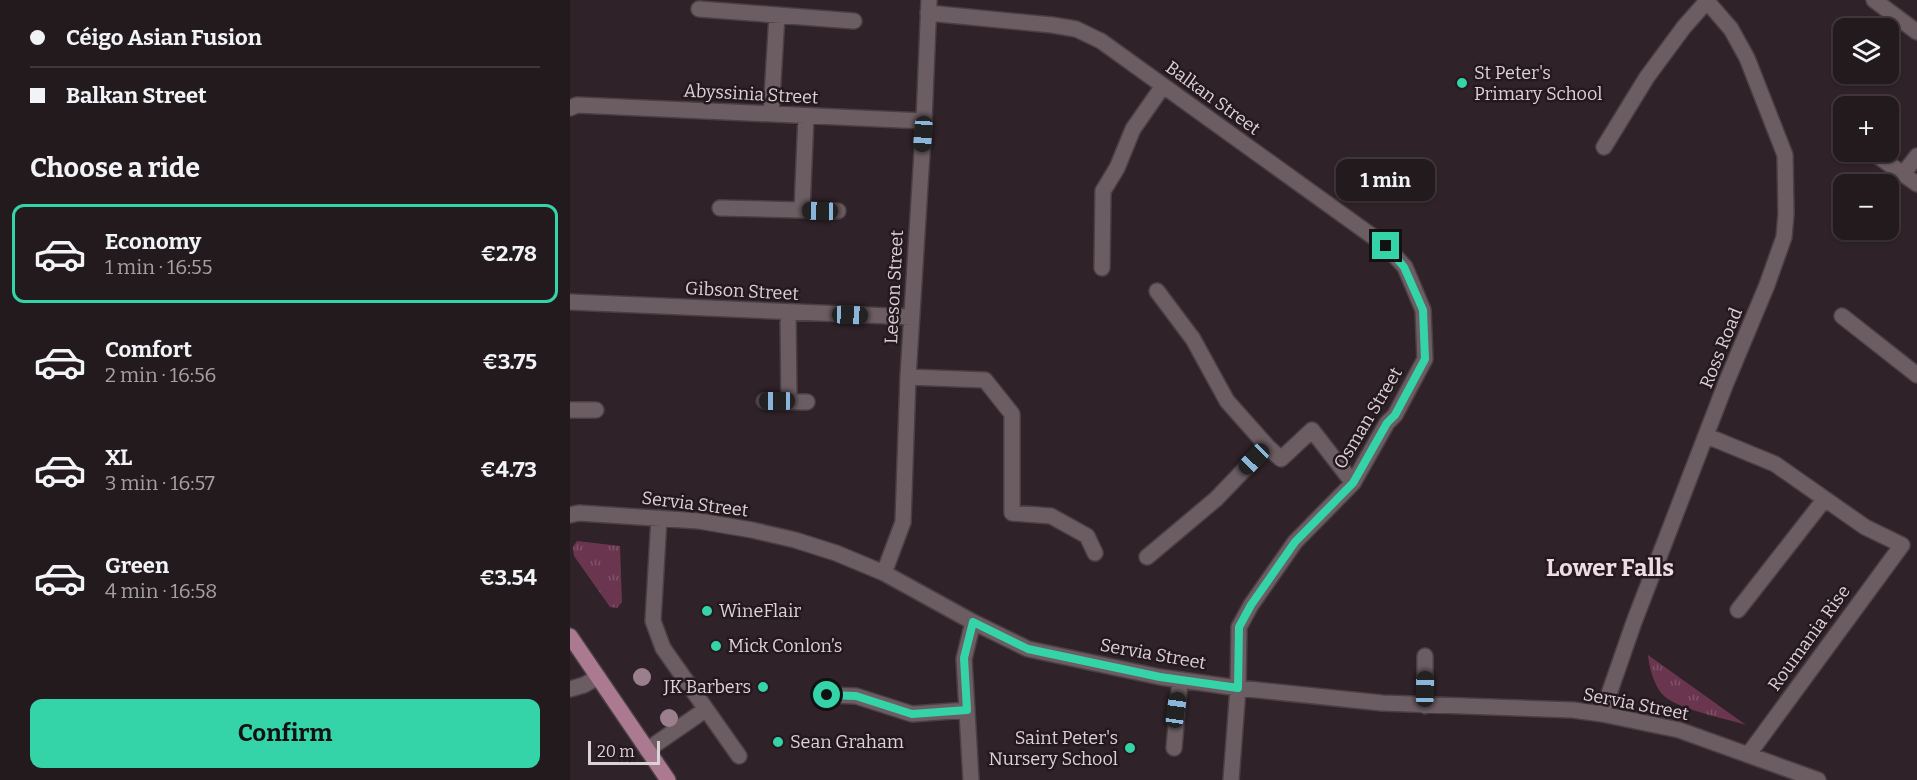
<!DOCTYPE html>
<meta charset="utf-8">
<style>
:root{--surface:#231a1e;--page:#2b2327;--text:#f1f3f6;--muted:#a3a1a4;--line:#40383c;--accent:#34d4a8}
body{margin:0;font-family:Bitter,serif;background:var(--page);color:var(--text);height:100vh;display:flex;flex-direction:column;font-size:22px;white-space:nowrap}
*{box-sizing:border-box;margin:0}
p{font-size:20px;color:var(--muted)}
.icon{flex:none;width:33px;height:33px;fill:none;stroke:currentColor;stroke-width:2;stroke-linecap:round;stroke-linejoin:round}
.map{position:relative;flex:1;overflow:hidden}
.panel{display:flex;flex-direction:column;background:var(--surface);width:570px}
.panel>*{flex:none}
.top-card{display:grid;align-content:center;height:132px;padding:0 30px;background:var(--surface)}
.tools{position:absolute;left:1263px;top:18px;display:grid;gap:12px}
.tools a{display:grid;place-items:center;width:66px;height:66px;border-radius:12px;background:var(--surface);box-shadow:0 2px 4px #0004,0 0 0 2px var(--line);font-size:30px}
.scale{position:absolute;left:18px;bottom:15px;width:72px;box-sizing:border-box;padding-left:6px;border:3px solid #dbd2d6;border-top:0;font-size:16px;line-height:21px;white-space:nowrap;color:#dbd2d6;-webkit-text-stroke:4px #25191f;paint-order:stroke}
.end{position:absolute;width:27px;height:27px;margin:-14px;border:8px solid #34d4a8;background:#111;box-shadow:0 0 0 3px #111}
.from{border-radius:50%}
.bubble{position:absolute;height:42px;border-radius:12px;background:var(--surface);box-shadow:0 2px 4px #0004,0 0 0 2px var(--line);font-size:20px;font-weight:700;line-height:42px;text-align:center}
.car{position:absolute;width:18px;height:36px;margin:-18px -9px;border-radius:8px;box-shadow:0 0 4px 2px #0007;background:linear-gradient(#222 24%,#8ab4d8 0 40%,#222 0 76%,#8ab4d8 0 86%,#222 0)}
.top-card b{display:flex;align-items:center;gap:21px;height:57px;font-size:22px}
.top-card b+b{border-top:2px solid var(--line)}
.top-card i{width:15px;height:15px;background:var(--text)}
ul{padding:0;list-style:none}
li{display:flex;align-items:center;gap:18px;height:99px;margin:0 12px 9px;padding:0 18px;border:3px solid transparent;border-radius:12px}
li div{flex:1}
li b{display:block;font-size:22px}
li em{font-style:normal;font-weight:700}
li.current{border-color:var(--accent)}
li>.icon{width:54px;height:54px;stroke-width:1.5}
h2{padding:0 30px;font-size:27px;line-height:72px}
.primary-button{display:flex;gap:12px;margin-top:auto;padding:12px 30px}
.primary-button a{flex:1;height:69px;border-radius:12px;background:var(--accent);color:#111;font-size:24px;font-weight:700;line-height:69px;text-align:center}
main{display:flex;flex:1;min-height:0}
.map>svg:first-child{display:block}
</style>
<main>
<section class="panel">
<div class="top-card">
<b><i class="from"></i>Céigo Asian Fusion</b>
<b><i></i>Balkan Street</b>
</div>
<h2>Choose a ride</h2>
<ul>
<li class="current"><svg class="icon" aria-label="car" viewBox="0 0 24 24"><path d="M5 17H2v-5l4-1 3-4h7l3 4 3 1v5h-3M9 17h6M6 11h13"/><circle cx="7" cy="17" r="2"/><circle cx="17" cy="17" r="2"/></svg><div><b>Economy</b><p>1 min · 16:55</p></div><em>€2.78</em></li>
<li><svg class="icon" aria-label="car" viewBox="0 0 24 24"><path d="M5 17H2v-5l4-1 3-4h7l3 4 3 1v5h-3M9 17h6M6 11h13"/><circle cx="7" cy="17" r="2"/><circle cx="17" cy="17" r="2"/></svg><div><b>Comfort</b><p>2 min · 16:56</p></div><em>€3.75</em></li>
<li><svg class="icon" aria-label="car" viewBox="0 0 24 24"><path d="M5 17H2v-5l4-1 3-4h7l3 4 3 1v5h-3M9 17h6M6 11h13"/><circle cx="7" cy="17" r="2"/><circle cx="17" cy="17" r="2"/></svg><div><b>XL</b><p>3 min · 16:57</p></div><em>€4.73</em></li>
<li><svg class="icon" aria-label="car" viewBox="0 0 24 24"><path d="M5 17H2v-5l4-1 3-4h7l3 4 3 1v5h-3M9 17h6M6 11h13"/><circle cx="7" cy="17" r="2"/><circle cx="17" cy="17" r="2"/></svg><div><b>Green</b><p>4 min · 16:58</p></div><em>€3.54</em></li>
</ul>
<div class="primary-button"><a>Confirm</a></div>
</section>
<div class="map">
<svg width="1347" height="780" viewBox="0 0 1347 780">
<defs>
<pattern id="grass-tufts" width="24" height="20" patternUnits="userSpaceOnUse" patternTransform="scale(1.5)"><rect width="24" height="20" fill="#6a364f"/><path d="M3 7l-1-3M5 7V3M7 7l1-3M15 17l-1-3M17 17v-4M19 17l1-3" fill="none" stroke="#7f5268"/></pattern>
</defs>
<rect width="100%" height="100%" fill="#2f2228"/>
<path fill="url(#grass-tufts)" d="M 7,541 L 50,546 L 52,602 L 47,608 L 40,607 L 4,556 L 3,547 Z
M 1078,655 L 1176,725 C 1157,719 1103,708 1092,694 C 1084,685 1079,667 1078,655 Z"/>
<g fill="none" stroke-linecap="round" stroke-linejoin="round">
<defs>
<path id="minor" d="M 1304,0 L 1347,32
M 129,9 L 284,21
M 358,13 L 482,25 L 506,29 L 531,41 L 816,246 L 835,267 L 853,310 L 855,359 L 825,415 L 817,423 L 783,483 L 725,542 L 681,605 L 669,627 L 668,688 L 661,780
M 0,108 L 7,105 L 354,121
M 201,114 L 207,15
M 1034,147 L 1077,77 L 1114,27 L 1137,1
M 1302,152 L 1347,184
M 1333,174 L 1347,156
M 150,208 L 268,211
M 232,210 L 236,116
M 532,268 L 533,191 L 547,168 L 563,129 L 593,86
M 587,291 L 623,339 L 657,401 L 697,446
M 0,302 L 342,317
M 218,313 L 219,401
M 1272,316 L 1347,375
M 338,377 L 415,380 L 442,414 L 442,513 L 481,516 L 517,536 L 525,553
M 194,401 L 237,402
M 0,410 L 26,410
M 1137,436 L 1205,464 L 1295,527 L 1332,545 L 1178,755
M 0,515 L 9,513 L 129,521 L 182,530 L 225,540 L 266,553 L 314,573 L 403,622 L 458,649 L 590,677 L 668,688 L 812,703 L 1003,710 L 1032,714 L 1109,730 L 1248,780
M 89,518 L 83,621 L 93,648 L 169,756
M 577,557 L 646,499 L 697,446 L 711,459 L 742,430 L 783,483
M 314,573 L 333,522 L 338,377 L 354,121 L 359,0
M 1168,610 L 1254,500
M 0,689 L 14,685 L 28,677
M 257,695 L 286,696 L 342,714 L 397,710
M 855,706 L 855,656
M 1032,714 L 1064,622 L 1156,383 L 1197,285 L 1214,237 L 1216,214 L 1215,155 L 1177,58 L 1161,29 L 1136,0
M 604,748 L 610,680
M 77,750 L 135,710
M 401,780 L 394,659 L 403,622"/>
<path id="major" d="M 0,636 L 98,780"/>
</defs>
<use href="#minor" stroke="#4a3f44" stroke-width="18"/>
<use href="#major" stroke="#4a3f44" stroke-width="18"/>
<use href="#minor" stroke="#6c5d63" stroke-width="15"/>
<use href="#major" stroke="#ab7a91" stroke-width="15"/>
</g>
<g fill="#9c7f8c">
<circle cx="72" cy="677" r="9"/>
<circle cx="99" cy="718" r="9"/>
</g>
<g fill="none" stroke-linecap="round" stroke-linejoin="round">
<path stroke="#34d4a8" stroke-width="8" d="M 257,695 L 286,696 L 342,714 L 397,710 L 394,658 L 403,622 L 458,649 L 590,677 L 668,688 L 669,627 L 681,605 L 725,542 L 783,483 L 817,423 L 825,415 L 855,359 L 853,310 L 834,267 L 816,246"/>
</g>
<g fill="#34d4a8" stroke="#25191f" stroke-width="2">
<circle cx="892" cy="83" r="6"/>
<circle cx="137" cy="611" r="6"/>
<circle cx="146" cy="646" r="6"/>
<circle cx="193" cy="687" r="6"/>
<circle cx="208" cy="742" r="6"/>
<circle cx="560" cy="748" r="6"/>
</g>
<g text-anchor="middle" stroke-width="5" stroke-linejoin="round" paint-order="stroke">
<g font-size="18" fill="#dbd2d6" stroke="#25191f" text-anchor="start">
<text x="904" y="79">St Peter's<tspan x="904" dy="21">Primary School</tspan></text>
<text x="149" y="617">WineFlair</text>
<text x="158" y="652">Mick Conlon’s</text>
<text x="181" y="693" text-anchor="end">JK Barbers</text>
<text x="548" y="744" text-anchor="end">Saint Peter's<tspan x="548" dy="21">Nursery School</tspan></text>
<text x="220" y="748">Sean Graham</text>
</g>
<g font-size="18" fill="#dbd2d6" stroke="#25191f">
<text transform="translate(181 94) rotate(3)" y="6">Abyssinia Street</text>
<text transform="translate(643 98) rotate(36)" y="6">Balkan Street</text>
<text transform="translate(324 287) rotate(-87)" y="6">Leeson Street</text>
<text transform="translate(172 291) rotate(3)" y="6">Gibson Street</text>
<text transform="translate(1151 348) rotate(-68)" y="6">Ross Road</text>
<text transform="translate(798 418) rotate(-59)" y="6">Osman Street</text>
<text transform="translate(125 504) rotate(7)" y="6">Servia Street</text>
<text transform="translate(1239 638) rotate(-54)" y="6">Roumania Rise</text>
<text transform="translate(583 654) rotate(10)" y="6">Servia Street</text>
<text transform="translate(1066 704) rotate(11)" y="6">Servia Street</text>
</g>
<g font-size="24" font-weight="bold" fill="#eedce4" stroke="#25191f">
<text x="1040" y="576">Lower Falls</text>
</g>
</g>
</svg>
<div class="tools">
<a><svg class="icon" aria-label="layers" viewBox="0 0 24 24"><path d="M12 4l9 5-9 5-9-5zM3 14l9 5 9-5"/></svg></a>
<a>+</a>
<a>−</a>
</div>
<div class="scale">20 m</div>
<i class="end from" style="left:257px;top:695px"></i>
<i class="end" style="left:816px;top:246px"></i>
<div class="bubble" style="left:766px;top:159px;width:99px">1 min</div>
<i class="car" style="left:353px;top:134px;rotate:184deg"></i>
<i class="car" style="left:250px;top:211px;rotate:271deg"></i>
<i class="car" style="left:280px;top:315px;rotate:92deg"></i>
<i class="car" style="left:207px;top:401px;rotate:270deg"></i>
<i class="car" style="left:684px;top:459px;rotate:224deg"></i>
<i class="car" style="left:855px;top:689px;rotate:1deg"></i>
<i class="car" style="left:606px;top:710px;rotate:8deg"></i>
</div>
</main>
